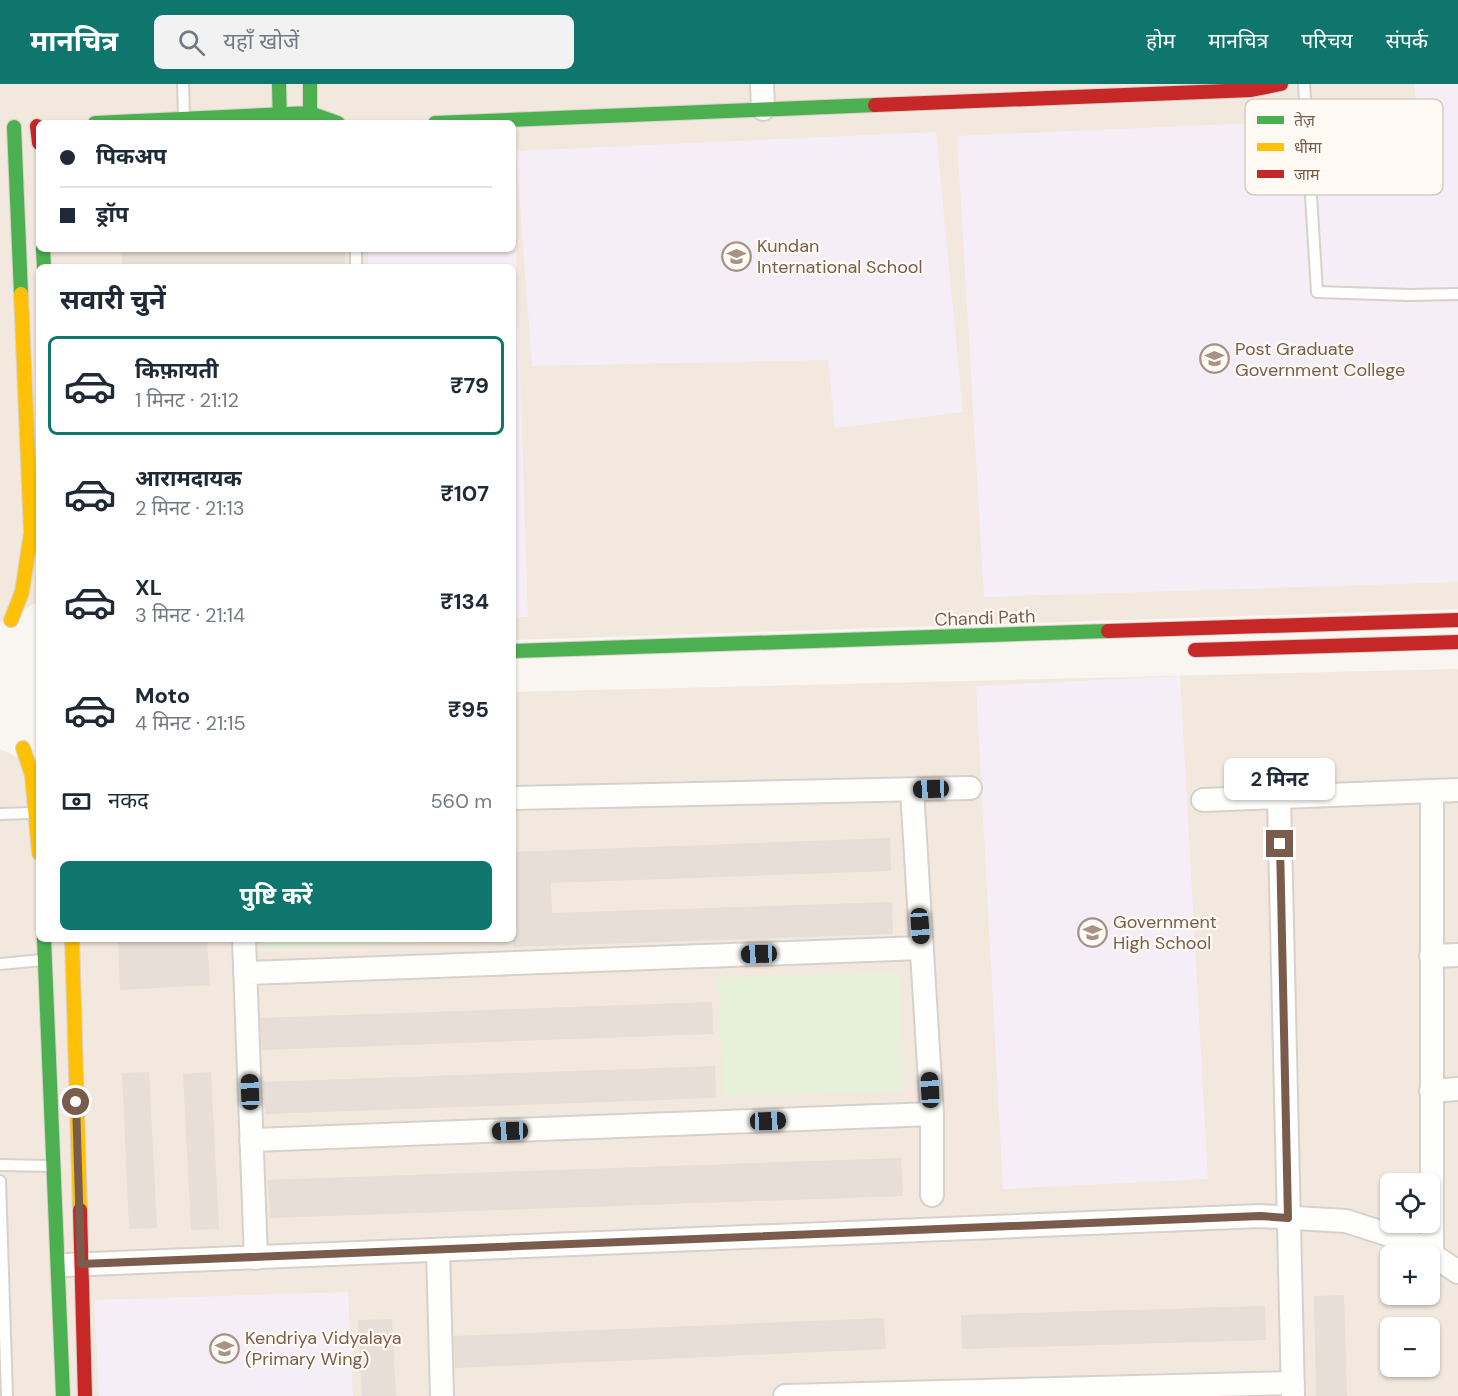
<!DOCTYPE html>
<html lang="hi">
<meta charset="utf-8">
<style>
:root{--surface:#fff;--page:#f2f2f3;--text:#1f2937;--muted:#747a83;--line:#e0e1e3;--accent:#0f766e}
body{margin:0;font-family:"DM Sans","Noto Sans Devanagari",sans-serif;background:var(--page);color:var(--text);height:100vh;display:flex;flex-direction:column;font-size:22px;white-space:nowrap}
*{box-sizing:border-box;margin:0}
p{font-size:20px;color:var(--muted)}
.icon{flex:none;width:33px;height:33px;fill:none;stroke:currentColor;stroke-width:2;stroke-linecap:round;stroke-linejoin:round}
.map{position:relative;flex:1;overflow:hidden}
.drawer{position:absolute;left:36px;top:180px;width:480px;height:678px;display:flex;flex-direction:column;background:var(--surface);border-radius:9px;box-shadow:0 2px 4px #0004}
.drawer>*{flex:none}
.banner{position:absolute;left:36px;top:36px;width:480px;height:132px;border-radius:9px;box-shadow:0 2px 4px #0004;display:grid;align-content:center;height:132px;padding:0 24px;background:var(--surface)}
.fabs{position:absolute;left:1380px;top:1089px;display:grid;gap:12px}
.fabs a{display:grid;place-items:center;width:60px;height:60px;border-radius:9px;background:var(--surface);box-shadow:0 2px 4px #0004;font-size:30px}
.end{position:absolute;width:27px;height:27px;margin:-14px;border:8px solid #7a5c4d;background:#fff;box-shadow:0 0 0 3px #fff}
.from{border-radius:50%}
.bubble{position:absolute;height:42px;border-radius:9px;background:var(--surface);box-shadow:0 2px 4px #0004;font-size:20px;font-weight:700;line-height:42px;text-align:center}
.car{position:absolute;width:18px;height:36px;margin:-18px -9px;border-radius:8px;box-shadow:0 0 4px 2px #0007;background:linear-gradient(#222 24%,#8ab4d8 0 40%,#222 0 76%,#8ab4d8 0 86%,#222 0)}
.banner b{display:flex;align-items:center;gap:21px;height:57px;font-size:22px}
.banner b+b{border-top:2px solid var(--line)}
.banner i{width:15px;height:15px;background:var(--text)}
ul{padding:0;list-style:none}
li{display:flex;align-items:center;gap:18px;height:99px;margin:0 12px 9px;padding:0 12px;border:3px solid transparent;border-radius:9px}
li div{flex:1}
li b{display:block;font-size:22px}
li em{font-style:normal;font-weight:700}
li.current{border-color:var(--accent)}
li>.icon{width:54px;height:54px;stroke-width:1.5}
h2{padding:0 24px;font-size:27px;line-height:72px}
.pay{display:flex;align-items:center;gap:15px;height:66px;padding:0 24px;font-size:22px}
.pay p{margin-inline-start:auto}
.button{display:flex;gap:12px;margin-top:auto;padding:12px 24px}
.button a{flex:1;height:69px;border-radius:9px;background:var(--accent);color:#fff;font-size:24px;font-weight:700;line-height:69px;text-align:center}
header{display:flex;align-items:center;gap:36px;box-sizing:border-box;height:84px;padding:0 30px;background:var(--accent);color:#fff}
header strong{font-size:28px}
nav{display:flex;gap:33px;margin-inline-start:auto;font-size:21px}
.search{width:420px;height:54px;background:var(--page);display:flex;align-items:center;gap:15px;box-sizing:border-box;padding:0 21px;border-radius:9px;color:var(--muted);font-size:22px}
.map>svg:first-child{display:block}
</style>
<header>
<strong>मानचित्र</strong>
<div class="search"><svg class="icon" aria-label="search" viewBox="0 0 24 24"><circle cx="10" cy="10" r="6"/><path d="M15 15l6 6"/></svg>यहाँ खोजें</div>
<nav><a>होम</a><a>मानचित्र</a><a>परिचय</a><a>संपर्क</a></nav>
</header>
<div class="map">
<svg width="1458" height="1312" viewBox="0 0 1458 1312">
<rect width="100%" height="100%" fill="#f9f5f0"/>
<path fill="#f2e8de" fill-rule="evenodd" d="M 0,0 L 1458,0 L 1458,525 L 513,556 L 513,183 L 39,183 L 39,517 L 0,538 ZM 39,39 L 513,39 L 513,165 L 39,165 Z
M 1458,585 L 1458,1312 L 0,1312 L 0,665 L 39,684 L 39,855 L 513,855 L 513,608 ZM 1390,1100 L 1430,1100 L 1430,1138 L 1390,1138 ZM 1390,1172 L 1430,1172 L 1430,1210 L 1390,1210 ZM 1390,1244 L 1430,1244 L 1430,1282 L 1390,1282 Z"/>
<path fill="#f6eef6" d="M 1415,0 L 1458,0 L 1458,498 L 984,513 L 957,52 L 1416,32 Z
M 936,48 L 963,328 L 835,344 L 828,276 L 532,282 L 516,67 Z
M 513,69 L 528,533 L 513,533 L 513,183 L 368,183 L 368,165 L 513,165 Z
M 1180,592 L 1208,1095 L 1003,1105 L 976,602 Z
M 348,1208 L 353,1312 L 99,1312 L 94,1216 Z"/>
<path fill="#e7f0db" d="M 264,855 L 429,855 L 429,858 L 265,865 Z
M 900,888 L 904,1007 L 723,1013 L 718,894 Z"/>
<path fill="#e6ded7" d="M 122,165 L 345,165 L 345,183 L 122,183 Z
M 890,754 L 891,787 L 551,799 L 552,829 L 892,818 L 893,850 L 513,863 L 513,768 Z
M 118,855 L 207,855 L 210,901 L 120,906 Z
M 712,918 L 713,950 L 262,966 L 260,934 Z
M 715,982 L 716,1014 L 265,1030 L 263,998 Z
M 149,988 L 157,1144 L 129,1145 L 122,989 Z
M 211,988 L 219,1145 L 191,1146 L 183,990 Z
M 901,1074 L 903,1112 L 270,1134 L 268,1096 Z
M 1344,1211 L 1347,1312 L 1316,1312 L 1314,1212 Z
M 1265,1222 L 1266,1256 L 962,1265 L 961,1231 Z
M 884,1234 L 886,1265 L 455,1284 L 454,1252 Z
M 392,1235 L 396,1312 L 362,1312 L 358,1236 Z"/>
<g fill="none" stroke-linecap="round" stroke-linejoin="round">
<defs>
<path id="lane" d="M 183,0 L 184,31
M 1304,0 L 1317,208 L 1409,211 L 1458,210
M 356,165 L 356,183
M 0,730 L 32,729
M 0,880 L 42,876
M 0,1081 L 51,1082
M 0,1097 L 7,1312"/>
<path id="street" d="M 762,0 L 763,25
M 912,706 L 932,1030 L 932,1111
M 1432,707 L 1432,1170
M 1279,713 L 1293,1312
M 513,714 L 970,704
M 1203,716 L 1458,706
M 244,855 L 256,1174
M 1431,872 L 1458,871
M 245,889 L 922,864
M 1431,1007 L 1458,1005
M 251,1056 L 932,1030
M 438,1166 L 442,1312
M 66,1181 L 1260,1132 L 1346,1137 L 1414,1159 L 1458,1188
M 785,1312 L 1293,1299"/>
<path id="fast" d="M 279,0 L 280,39
M 310,0 L 310,39
M 95,39 L 310,29 L 338,39
M 435,39 L 875,21
M 14,43 L 21,210
M 43,165 L 44,183
M 513,567 L 1108,547
M 44,855 L 63,1312"/>
<path id="slow" d="M 11,536 L 22,508 L 31,449 L 21,210
M 23,664 L 32,691 L 39,769
M 72,855 L 80,1126"/>
<path id="jam" d="M 875,21 L 1251,6 L 1281,0
M 37,42 L 39,59
M 1108,547 L 1458,536
M 1195,566 L 1458,558
M 80,1126 L 85,1312"/>
</defs>
<use href="#lane" stroke="#d7d1cb" stroke-width="14"/>
<use href="#street" stroke="#d7d1cb" stroke-width="26"/>
<use href="#fast" stroke="#d9d2cb" stroke-width="16"/>
<use href="#slow" stroke="#d9d2cb" stroke-width="16"/>
<use href="#jam" stroke="#d9d2cb" stroke-width="16"/>
<use href="#lane" stroke="#fefefd" stroke-width="10"/>
<use href="#street" stroke="#fefefd" stroke-width="22"/>
<use href="#fast" stroke="#4caf50" stroke-width="14"/>
<use href="#slow" stroke="#ffc107" stroke-width="14"/>
<use href="#jam" stroke="#c62828" stroke-width="14"/>
</g>
<g fill="none" stroke-linecap="round" stroke-linejoin="round">
<path stroke="#7a5c4d" stroke-width="8" d="M 76,1018 L 81,1180 L 1260,1132 L 1288,1134 L 1280,760"/>
</g>
<defs>
<symbol id="school-ring" viewBox="-11 -11 22 22"><circle r="9.5" fill="#fffaf3" stroke="#a69286" stroke-width="1.5"/><path d="M0-5L7-2L0 1L-7-2ZM-4 1L0 2.5L4 1V4Q0 6-4 4Z" fill="#a69286"/></symbol>
<symbol id="university-ring" viewBox="-11 -11 22 22"><circle r="9.5" fill="#fffaf3" stroke="#a69286" stroke-width="1.5"/><path d="M0-5L7-2L0 1L-7-2ZM-4 1L0 2.5L4 1V4Q0 6-4 4Z" fill="#a69286"/></symbol>
</defs>
<g fill-rule="evenodd">
<use href="#school-ring" x="720" y="156" width="33" height="33"/>
<use href="#university-ring" x="1198" y="258" width="33" height="33"/>
<use href="#school-ring" x="1076" y="832" width="33" height="33"/>
<use href="#school-ring" x="208" y="1248" width="33" height="33"/>
</g>
<g text-anchor="middle" stroke-width="4.5" stroke-linejoin="round" paint-order="stroke">
<g font-size="18" fill="#7a5c4d" stroke="#fffaf3" text-anchor="start">
<text x="757" y="168">Kundan<tspan x="757" dy="21">International School</tspan></text>
<text x="1235" y="271">Post Graduate<tspan x="1235" dy="21">Government College</tspan></text>
<text x="1113" y="844">Government<tspan x="1113" dy="21">High School</tspan></text>
<text x="245" y="1260">Kendriya Vidyalaya<tspan x="245" dy="21">(Primary Wing)</tspan></text>
</g>
<g font-size="18" fill="#7a5c4d" stroke="#fffaf3">
<text transform="translate(985 534) rotate(-2)" y="6">Chandi Path</text>
</g>
</g>
<rect x="1245" y="15" width="198" height="96" rx="9" fill="#fffaf3" stroke="#d7cbc1" stroke-width="1.5"/>
<rect x="1257" y="32" width="27" height="8" fill="#4caf50"/>
<rect x="1257" y="59" width="27" height="8" fill="#ffc107"/>
<rect x="1257" y="86" width="27" height="8" fill="#c62828"/>
<g font-size="16" fill="#7a5c4d">
<text x="1294" y="42">तेज़</text>
<text x="1294" y="69">धीमा</text>
<text x="1294" y="96">जाम</text>
</g>
</svg>
<div class="fabs">
<a><svg class="icon" aria-label="locate" viewBox="0 0 24 24"><circle cx="12" cy="12" r="6"/><path d="M12 2v4M12 18v4M2 12h4M18 12h4"/></svg></a>
<a>+</a>
<a>−</a>
</div>
<i class="end from" style="left:76px;top:1018px"></i>
<i class="end" style="left:1280px;top:760px"></i>
<div class="bubble" style="left:1224px;top:674px;width:111px">2 मिनट</div>
<i class="car" style="left:931px;top:705px;rotate:268deg"></i>
<i class="car" style="left:920px;top:842px;rotate:176deg"></i>
<i class="car" style="left:759px;top:870px;rotate:268deg"></i>
<i class="car" style="left:930px;top:1006px;rotate:357deg"></i>
<i class="car" style="left:250px;top:1008px;rotate:358deg"></i>
<i class="car" style="left:768px;top:1037px;rotate:88deg"></i>
<i class="car" style="left:510px;top:1047px;rotate:268deg"></i>
<div class="banner">
<b><i class="from"></i>पिकअप</b>
<b><i></i>ड्रॉप</b>
</div>
<section class="drawer">
<h2>सवारी चुनें</h2>
<ul>
<li class="current"><svg class="icon" aria-label="car" viewBox="0 0 24 24"><path d="M5 17H2v-5l4-1 3-4h7l3 4 3 1v5h-3M9 17h6M6 11h13"/><circle cx="7" cy="17" r="2"/><circle cx="17" cy="17" r="2"/></svg><div><b>किफ़ायती</b><p>1 मिनट · 21:12</p></div><em>₹79</em></li>
<li><svg class="icon" aria-label="car" viewBox="0 0 24 24"><path d="M5 17H2v-5l4-1 3-4h7l3 4 3 1v5h-3M9 17h6M6 11h13"/><circle cx="7" cy="17" r="2"/><circle cx="17" cy="17" r="2"/></svg><div><b>आरामदायक</b><p>2 मिनट · 21:13</p></div><em>₹107</em></li>
<li><svg class="icon" aria-label="car" viewBox="0 0 24 24"><path d="M5 17H2v-5l4-1 3-4h7l3 4 3 1v5h-3M9 17h6M6 11h13"/><circle cx="7" cy="17" r="2"/><circle cx="17" cy="17" r="2"/></svg><div><b>XL</b><p>3 मिनट · 21:14</p></div><em>₹134</em></li>
<li><svg class="icon" aria-label="car" viewBox="0 0 24 24"><path d="M5 17H2v-5l4-1 3-4h7l3 4 3 1v5h-3M9 17h6M6 11h13"/><circle cx="7" cy="17" r="2"/><circle cx="17" cy="17" r="2"/></svg><div><b>Moto</b><p>4 मिनट · 21:15</p></div><em>₹95</em></li>
</ul>
<div class="pay"><svg class="icon" aria-label="cash" viewBox="0 0 24 24"><path d="M3 7h18v10H3z"/><circle cx="12" cy="12" r="2"/></svg>नकद<p>560 m</p></div>
<div class="button"><a>पुष्टि करें</a></div>
</section>
</div>
